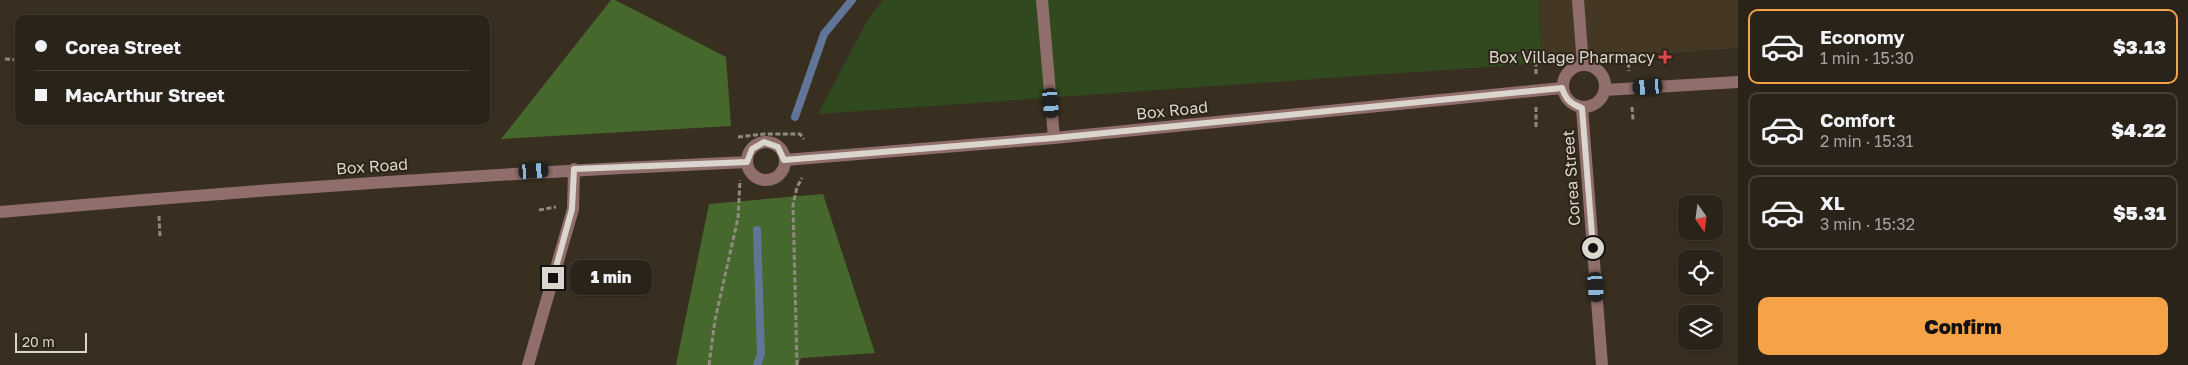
<!DOCTYPE html>
<meta charset="utf-8">
<style>
:root{--surface:#2a2319;--page:#322b22;--text:#f1f3f6;--muted:#a5a4a2;--line:#464038;--accent:#f6a247}
body{margin:0;font-family:"Golos Text",sans-serif;background:var(--page);color:var(--text);height:100vh;display:flex;flex-direction:column;font-size:19px;white-space:nowrap}
*{box-sizing:border-box;margin:0}
p{font-size:16px;color:var(--muted)}
.icon{flex:none;width:28px;height:28px;fill:none;stroke:currentColor;stroke-width:2;stroke-linecap:round;stroke-linejoin:round}
.map{position:relative;flex:1;overflow:hidden}
.sheet{display:flex;flex-direction:column;background:var(--surface);width:450px}
.sheet>*{flex:none}
.guide{position:absolute;left:15px;top:15px;width:475px;height:110px;border-radius:10px;box-shadow:0 1px 4px #0004,0 0 0 1px var(--line);display:grid;align-content:center;height:110px;padding:0 20px;background:var(--surface)}
.needle{width:32px;rotate:166deg}
.fabs{position:absolute;left:1678px;top:195px;display:grid;gap:10px}
.fabs a{display:grid;place-items:center;width:45px;height:45px;border-radius:10px;background:var(--surface);box-shadow:0 1px 4px #0004,0 0 0 1px var(--line);font-size:25px}
.scale{position:absolute;left:15px;bottom:12px;width:72px;box-sizing:border-box;padding-left:5px;border:2px solid #dbd6cd;border-top:0;font-size:14px;line-height:18px;white-space:nowrap;color:#dbd6cd;-webkit-text-stroke:4px #2e2518;paint-order:stroke}
.end{position:absolute;width:22px;height:22px;margin:-11px;border:6px solid #dbd6cd;background:#111;box-shadow:0 0 0 2px #111}
.from{border-radius:50%}
.bubble{position:absolute;height:35px;border-radius:10px;background:var(--surface);box-shadow:0 1px 4px #0004,0 0 0 1px var(--line);font-size:16px;font-weight:800;line-height:35px;text-align:center}
.car{position:absolute;width:15px;height:30px;margin:-15px -8px;border-radius:6px;box-shadow:0 0 4px 1px #0007;background:linear-gradient(#222 24%,#8ab4d8 0 40%,#222 0 76%,#8ab4d8 0 86%,#222 0)}
.guide b{display:flex;align-items:center;gap:18px;height:48px;font-size:19px}
.guide b+b{border-top:1px solid var(--line)}
.guide i{width:12px;height:12px;background:var(--text)}
ul{padding:9px 0 0;list-style:none}
li{display:flex;align-items:center;gap:15px;height:75px;margin:0 10px 8px;padding:0 10px;border:2px solid var(--line);border-radius:10px}
li div{flex:1}
li b{display:block;font-size:19px}
li em{font-style:normal;font-weight:800}
li.current{border-color:var(--accent)}
li>.icon{width:45px;height:45px;stroke-width:1.5}
.primary-button{display:flex;gap:10px;margin-top:auto;padding:10px 20px}
.primary-button a{flex:1;height:58px;border-radius:10px;background:var(--accent);color:#111;font-size:20px;font-weight:800;line-height:58px;text-align:center}
main{display:flex;flex:1;min-height:0}
.map>svg:first-child{display:block}
</style>
<main>
<div class="map">
<svg width="1738" height="365" viewBox="0 0 1738 365">
<rect width="100%" height="100%" fill="#382f21"/>
<path fill="#443824" d="M 1538,0 L 1738,0 L 1738,48 L 1543,63 Z"/>
<path fill="#30491f" d="M 883,0 L 1538,0 L 1543,63 L 818,114 L 867,21 Z"/>
<path fill="#46682d" d="M 611,0 L 615,0 L 726,57 L 731,126 L 501,139 Z
M 823,194 L 875,353 L 801,358 L 798,365 L 676,365 L 709,204 Z"/>
<g fill="none" stroke-linecap="round" stroke-linejoin="round">
<path stroke="#617598" stroke-width="8" d="M 795,117 L 824,34 L 852,0
M 757,230 L 761,354 L 757,365"/>
<path stroke="#918a7f" stroke-width="3" stroke-dasharray="5 2.5" stroke-linecap="butt" d="M 1601,56 L 1628,60 L 1629,71
M 5,59 L 19,60
M 1536,74 L 1536,58 L 1565,55
M 1536,107 L 1536,129
M 1632,107 L 1633,120
M 738,137 L 764,134 L 800,134 L 804,139
M 539,210 L 556,207
M 159,216 L 160,236
M 709,365 L 715,320 L 738,218 L 740,180
M 797,365 L 793,205 L 797,187 L 802,178"/>
<path stroke="#906e6b" stroke-width="12" d="M 1042,0 L 1054,138
M 1578,0 L 1583,65
M1563 86a21 21 0 1 1 42 0a21 21 0 1 1-42 0Z
M 1605,90 L 1738,82
M 1582,108 L 1602,365
M747 161a19 19 0 1 1 38 0a19 19 0 1 1-38 0Z
M 785,160 L 1054,138 L 1562,88
M 0,212 C 249,190 498,173 747,162
M 528,365 L 573,209 L 574,169"/>
</g>
<g fill="none" stroke-linecap="round" stroke-linejoin="round">
<path stroke="#dbd6cd" stroke-width="6" d="M 553,278 L 572,209 L 574,169 L 747,162 L 752,149 L 764,142 L 778,147 L 784,160 L 1054,138 L 1562,88 C 1566,100 1571,104 1582,108 L 1593,248"/>
</g>
<path fill="#e0444e" stroke="#2e2518" stroke-width="2" d="M1662.5 49.5h5v5h5v5h-5v5h-5v-5h-5v-5h5z"/>
<g text-anchor="middle" stroke-width="4" stroke-linejoin="round" paint-order="stroke">
<g font-size="16" fill="#dbd6cd" stroke="#2e2518" text-anchor="end">
<text x="1655" y="63">Box Village Pharmacy</text>
</g>
<g font-size="16" fill="#dbd6cd" stroke="#2e2518">
<text transform="translate(1172 110) rotate(-6)" y="6">Box Road</text>
<text transform="translate(372 166) rotate(-4)" y="6">Box Road</text>
<text transform="translate(1571 178) rotate(-94)" y="6">Corea Street</text>
</g>
</g>
</svg>
<div class="fabs">
<a><svg class="needle" viewBox="-14 -14 28 28"><path d="M0-13l5 13h-10z" fill="#e53935"/><path d="M0 13l5-13h-10z" fill="#a5a4a2"/></svg></a>
<a><svg class="icon" aria-label="locate" viewBox="0 0 24 24"><circle cx="12" cy="12" r="6"/><path d="M12 2v4M12 18v4M2 12h4M18 12h4"/></svg></a>
<a><svg class="icon" aria-label="layers" viewBox="0 0 24 24"><path d="M12 4l9 5-9 5-9-5zM3 14l9 5 9-5"/></svg></a>
</div>
<div class="scale">20 m</div>
<i class="end from" style="left:1593px;top:248px"></i>
<i class="end" style="left:553px;top:278px"></i>
<div class="bubble" style="left:570px;top:260px;width:82px">1 min</div>
<i class="car" style="left:1648px;top:87px;rotate:266deg"></i>
<i class="car" style="left:1051px;top:103px;rotate:175deg"></i>
<i class="car" style="left:534px;top:171px;rotate:86deg"></i>
<i class="car" style="left:1596px;top:287px;rotate:176deg"></i>
<div class="guide">
<b><i class="from"></i>Corea Street</b>
<b><i></i>MacArthur Street</b>
</div>
</div>
<section class="sheet">
<ul>
<li class="current"><svg class="icon" aria-label="car" viewBox="0 0 24 24"><path d="M5 17H2v-5l4-1 3-4h7l3 4 3 1v5h-3M9 17h6M6 11h13"/><circle cx="7" cy="17" r="2"/><circle cx="17" cy="17" r="2"/></svg><div><b>Economy</b><p>1 min · 15:30</p></div><em>$3.13</em></li>
<li><svg class="icon" aria-label="car" viewBox="0 0 24 24"><path d="M5 17H2v-5l4-1 3-4h7l3 4 3 1v5h-3M9 17h6M6 11h13"/><circle cx="7" cy="17" r="2"/><circle cx="17" cy="17" r="2"/></svg><div><b>Comfort</b><p>2 min · 15:31</p></div><em>$4.22</em></li>
<li><svg class="icon" aria-label="car" viewBox="0 0 24 24"><path d="M5 17H2v-5l4-1 3-4h7l3 4 3 1v5h-3M9 17h6M6 11h13"/><circle cx="7" cy="17" r="2"/><circle cx="17" cy="17" r="2"/></svg><div><b>XL</b><p>3 min · 15:32</p></div><em>$5.31</em></li>
</ul>
<div class="primary-button"><a>Confirm</a></div>
</section>
</main>
